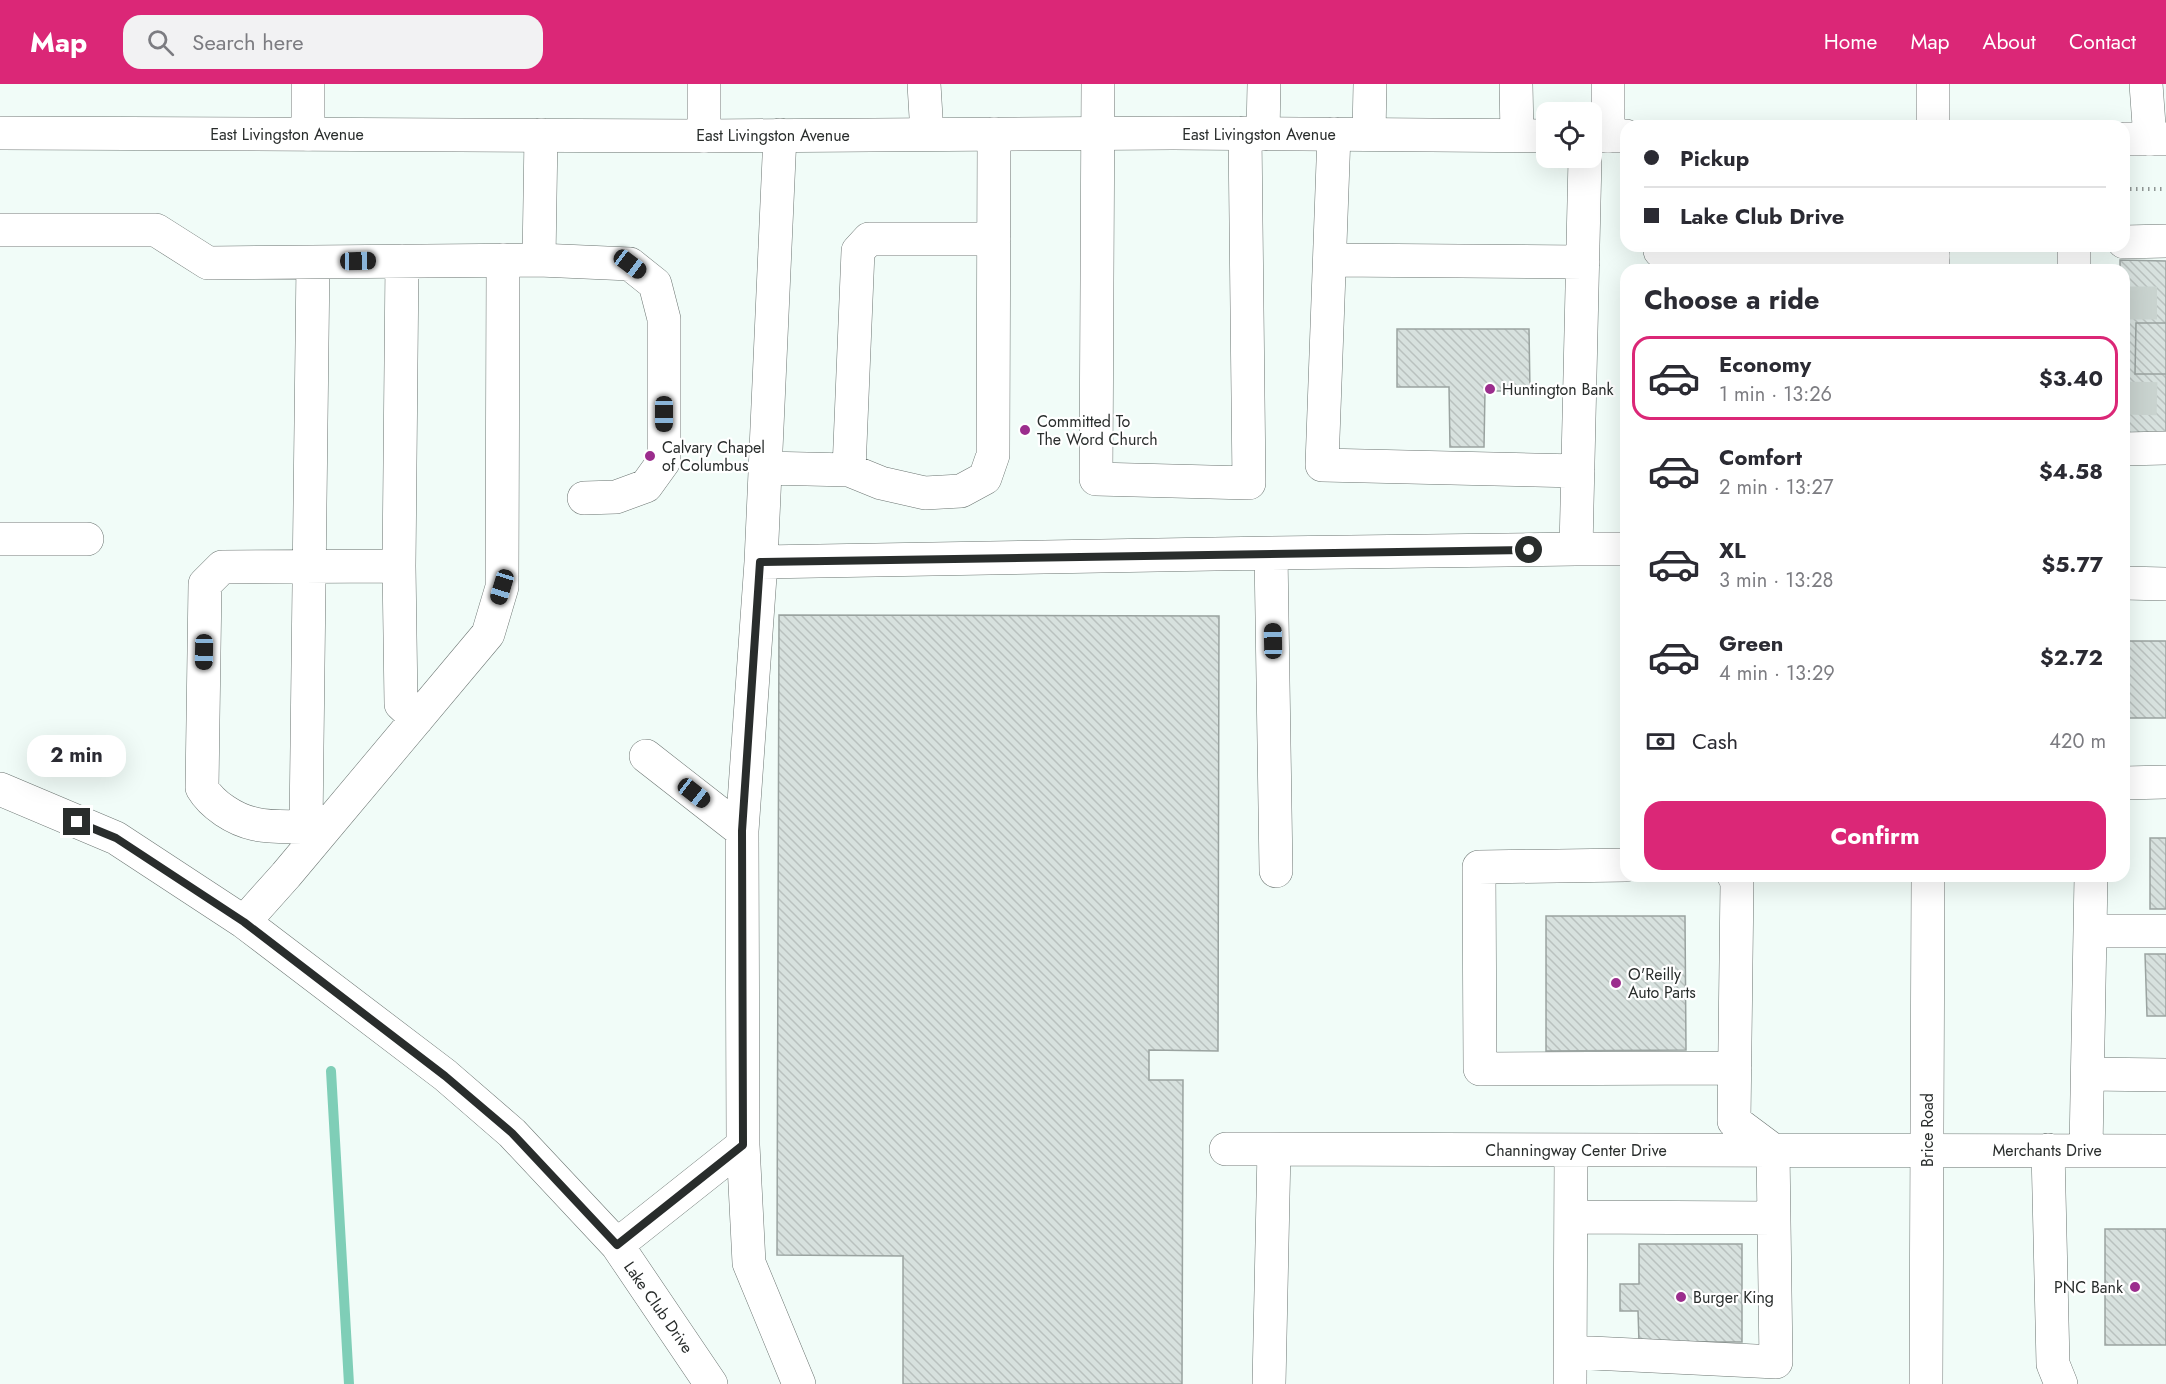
<!DOCTYPE html>
<meta charset="utf-8">
<style>
:root{--surface:#fff;--page:#f2f2f3;--text:#2b2b33;--muted:#7c7c81;--line:#e1e1e2;--accent:#db2777}
body{margin:0;font-family:Jost,sans-serif;background:var(--page);color:var(--text);height:100vh;display:flex;flex-direction:column;font-size:22px;white-space:nowrap}
*{box-sizing:border-box;margin:0}
p{font-size:20px;color:var(--muted)}
.icon{flex:none;width:33px;height:33px;fill:none;stroke:currentColor;stroke-width:2;stroke-linecap:round;stroke-linejoin:round}
.map{position:relative;flex:1;overflow:hidden}
.panel{position:absolute;left:1620px;top:180px;width:510px;height:618px;display:flex;flex-direction:column;background:var(--surface);border-radius:18px;box-shadow:0 6px 24px #0002}
.panel>*{flex:none}
.banner{position:absolute;left:1620px;top:36px;width:510px;height:132px;border-radius:18px;box-shadow:0 6px 24px #0002;display:grid;align-content:center;height:132px;padding:0 24px;background:var(--surface)}
.fabs{position:absolute;left:1536px;top:18px;display:grid;gap:12px}
.fabs a{display:grid;place-items:center;width:66px;height:66px;border-radius:12px;background:var(--surface);box-shadow:0 6px 24px #0002;font-size:30px}
.end{position:absolute;width:27px;height:27px;margin:-14px;border:8px solid #292d2c;background:#fff;box-shadow:0 0 0 3px #fff}
.from{border-radius:50%}
.bubble{position:absolute;height:42px;border-radius:18px;background:var(--surface);box-shadow:0 6px 24px #0002;font-size:20px;font-weight:700;line-height:42px;text-align:center}
.car{position:absolute;width:18px;height:36px;margin:-18px -9px;border-radius:8px;box-shadow:0 0 4px 2px #0007;background:linear-gradient(#222 24%,#8ab4d8 0 40%,#222 0 76%,#8ab4d8 0 86%,#222 0)}
.banner b{display:flex;align-items:center;gap:21px;height:57px;font-size:22px}
.banner b+b{border-top:2px solid var(--line)}
.banner i{width:15px;height:15px;background:var(--text)}
ul{padding:0;list-style:none}
li{display:flex;align-items:center;gap:18px;height:84px;margin:0 12px 9px;padding:0 12px;border:3px solid transparent;border-radius:18px}
li div{flex:1}
li b{display:block;font-size:22px}
li em{font-style:normal;font-weight:700}
li.on{border-color:var(--accent)}
li>.icon{width:54px;height:54px;stroke-width:1.5}
h2{padding:0 24px;font-size:27px;line-height:72px}
.pay{display:flex;align-items:center;gap:15px;height:66px;padding:0 24px;font-size:22px}
.pay p{margin-inline-start:auto}
.button{display:flex;gap:12px;margin-top:auto;padding:12px 24px}
.button a{flex:1;height:69px;border-radius:18px;background:var(--accent);color:#fff;font-size:24px;font-weight:700;line-height:69px;text-align:center}
header{display:flex;align-items:center;gap:36px;box-sizing:border-box;height:84px;padding:0 30px;background:var(--accent);color:#fff}
header strong{font-size:28px}
nav{display:flex;gap:33px;margin-inline-start:auto;font-size:21px}
.search{width:420px;height:54px;background:var(--page);display:flex;align-items:center;gap:15px;box-sizing:border-box;padding:0 21px;border-radius:18px;color:var(--muted);font-size:22px}
.map>svg:first-child{display:block}
</style>
<header>
<strong>Map</strong>
<div class="search"><svg class="icon" aria-label="search" viewBox="0 0 24 24"><circle cx="10" cy="10" r="6"/><path d="M15 15l6 6"/></svg>Search here</div>
<nav><a>Home</a><a>Map</a><a>About</a><a>Contact</a></nav>
</header>
<div class="map">
<svg width="2166" height="1300" viewBox="0 0 2166 1300">
<defs>
<pattern id="building-back-hatch" width="6" height="6" patternUnits="userSpaceOnUse" patternTransform="scale(1.5)"><rect width="6" height="6" fill="#d7e1de"/><path d="M-1 5l2 2M0 0l6 6M5-1l2 2" fill="none" stroke="#b9c1bf"/></pattern>
</defs>
<rect width="100%" height="100%" fill="#f1fcf8"/>
<g fill="none" stroke-linecap="round" stroke-linejoin="round">
<path stroke="#7fceb7" stroke-width="10" d="M 331,987 L 349,1300"/>
</g>
<path fill="url(#building-back-hatch)" stroke="#9aa3a0" stroke-width="1.5" d="M 2120,176 L 2166,177 L 2166,355 L 2124,355 L 2124,186 L 2120,186 Z
M 2136,239 L 2166,239 L 2166,290 L 2135,290 Z
M 1397,245 L 1529,245 L 1530,307 L 1485,307 L 1484,363 L 1450,363 L 1449,303 L 1397,303 Z
M 779,531 L 1219,532 L 1218,967 L 1149,966 L 1149,996 L 1183,996 L 1182,1300 L 903,1300 L 903,1172 L 777,1171 Z
M 2124,557 L 2166,557 L 2166,634 L 2124,634 Z
M 2150,754 L 2166,754 L 2166,825 L 2150,825 Z
M 1546,832 L 1685,832 L 1686,966 L 1546,967 Z
M 2145,870 L 2166,870 L 2166,932 L 2147,932 Z
M 2105,1145 L 2166,1145 L 2166,1261 L 2105,1261 Z
M 1639,1160 L 1742,1160 L 1742,1258 L 1639,1258 L 1638,1227 L 1620,1227 L 1620,1200 L 1639,1200 Z"/>
<g fill="none" stroke-linecap="round" stroke-linejoin="round">
<path stroke="#c9d3cf" stroke-width="33" stroke-dasharray="33 16" stroke-linecap="butt" d="M 2124,219 L 2166,219
M 2124,314 L 2166,315"/>
<defs>
<path id="minor" d="M 704,0 L 704,52
M 924,0 L 927,50
M 1098,0 L 1096,395 L 1249,399 L 1245,49
M 1516,0 L 1517,51
M 2146,0 L 2150,55
M 308,50 L 308,0
M 1263,50 L 1264,0
M 1334,50 L 1322,381 L 1578,387
M 1369,50 L 1370,0
M 541,51 L 539,176 L 630,180 L 655,200 L 664,235 L 664,377 L 646,402 L 616,413 L 584,414
M 780,51 L 761,478 L 742,747 L 743,1061 L 749,1179 L 799,1300
M 1608,52 L 1608,0
M 1585,74 L 1576,465 L 1626,465
M 0,146 L 156,146 L 208,179 L 539,176
M 2124,158 L 2166,157
M 1660,162 L 1660,167 L 1828,172 L 1933,172
M 2074,162 L 2074,186
M 1330,176 L 1583,178
M 402,177 L 399,482 L 401,620 L 417,635
M 313,178 L 306,743 L 319,751
M 2124,365 L 2166,364
M 765,384 L 849,386 L 881,399 L 925,409 L 961,407 L 985,394 L 993,371 L 994,50
M 849,386 L 858,167 L 869,155 L 994,155
M 0,455 L 87,455
M 1271,469 L 1576,465
M 761,478 L 1271,469 L 1276,787
M 2124,499 L 2166,500
M 646,672 L 742,747
M 2124,699 L 2166,698
M 0,705 L 116,754 L 244,838 L 445,991 L 512,1049 L 617,1161 L 711,1300
M 306,743 C 290,742 271,744 255,740 C 235,736 212,721 202,704 L 205,500 L 222,483 L 399,482
M 1626,781 L 1479,783 L 1480,985 L 1735,984
M 244,838 L 286,791 L 488,550 L 502,503 L 503,176
M 2090,847 L 2166,847
M 2088,990 L 2166,991
M 1226,1065 L 2166,1067
M 2048,1066 L 2053,1280 L 2061,1300
M 2086,1066 L 2091,792
M 1571,1133 L 1774,1134
M 617,1161 L 743,1061
M 1571,1268 L 1776,1278 L 1773,1066 L 1734,1037 L 1737,798 L 1734,792
M 1269,1300 L 1274,1066
M 1570,1300 L 1571,1066"/>
<path id="major" d="M 1933,0 L 1933,42
M 0,49 L 704,52 L 1173,49 L 1546,52
M 1592,52 L 1626,52
M 2124,55 L 2166,55
M 1933,186 L 1933,162
M 1926,1300 L 1928,792"/>
</defs>
<use href="#minor" stroke="#6c7572" stroke-width="34"/>
<use href="#major" stroke="#6c7572" stroke-width="34"/>
<path stroke="#8f9694" stroke-width="4" stroke-dasharray="1.5 4.5" stroke-linecap="butt" d="M 2124,105 L 2166,105"/>
<use href="#minor" stroke="#fff" stroke-width="33"/>
<use href="#major" stroke="#fff" stroke-width="33"/>
</g>
<g fill="none" stroke-linecap="round" stroke-linejoin="round">
<path stroke="#292d2c" stroke-width="8" d="M 77,738 L 116,754 L 244,838 L 445,992 L 512,1049 L 617,1161 L 743,1061 L 742,747 L 760,478 L 1529,466"/>
</g>
<g fill="#9b2d8d" stroke="#fff" stroke-width="2">
<circle cx="1490" cy="305" r="6"/>
<circle cx="1025" cy="346" r="6"/>
<circle cx="650" cy="372" r="6"/>
<circle cx="1616" cy="899" r="6"/>
<circle cx="2135" cy="1203" r="6"/>
<circle cx="1681" cy="1213" r="6"/>
</g>
<g text-anchor="middle" stroke-width="4.5" stroke-linejoin="round" paint-order="stroke">
<g font-size="16" fill="#292d2c" stroke="#fff">
<text x="287" y="56">East Livingston Avenue</text>
<text x="1259" y="56">East Livingston Avenue</text>
<text x="773" y="57">East Livingston Avenue</text>
<text transform="translate(1927 1046) rotate(-90)" y="6">Brice Road</text>
<text x="1576" y="1072">Channingway Center Drive</text>
<text x="2047" y="1072">Merchants Drive</text>
<text transform="translate(659 1223) rotate(55)" y="6">Lake Club Drive</text>
</g>
<g font-size="16" fill="#292d2c" stroke="#fff" text-anchor="start">
<text x="1502" y="311">Huntington Bank</text>
<text x="1037" y="343">Committed To<tspan x="1037" dy="18">The Word Church</tspan></text>
<text x="662" y="369">Calvary Chapel<tspan x="662" dy="18">of Columbus</tspan></text>
<text x="1628" y="896">O'Reilly<tspan x="1628" dy="18">Auto Parts</tspan></text>
<text x="2123" y="1209" text-anchor="end">PNC Bank</text>
<text x="1693" y="1219">Burger King</text>
</g>
</g>
</svg>
<div class="fabs">
<a><svg class="icon" aria-label="locate" viewBox="0 0 24 24"><circle cx="12" cy="12" r="6"/><path d="M12 2v4M12 18v4M2 12h4M18 12h4"/></svg></a>
</div>
<i class="end from" style="left:1529px;top:466px"></i>
<i class="end" style="left:77px;top:738px"></i>
<div class="bubble" style="left:27px;top:651px;width:99px">2 min</div>
<i class="car" style="left:358px;top:177px;rotate:89deg"></i>
<i class="car" style="left:630px;top:180px;rotate:127deg"></i>
<i class="car" style="left:664px;top:330px;rotate:180deg"></i>
<i class="car" style="left:502px;top:503px;rotate:197deg"></i>
<i class="car" style="left:1273px;top:557px;rotate:359deg"></i>
<i class="car" style="left:204px;top:568px;rotate:181deg"></i>
<i class="car" style="left:694px;top:709px;rotate:128deg"></i>
<div class="banner">
<b><i class="from"></i>Pickup</b>
<b><i></i>Lake Club Drive</b>
</div>
<section class="panel">
<h2>Choose a ride</h2>
<ul>
<li class="on"><svg class="icon" aria-label="car" viewBox="0 0 24 24"><path d="M5 17H2v-5l4-1 3-4h7l3 4 3 1v5h-3M9 17h6M6 11h13"/><circle cx="7" cy="17" r="2"/><circle cx="17" cy="17" r="2"/></svg><div><b>Economy</b><p>1 min · 13:26</p></div><em>$3.40</em></li>
<li><svg class="icon" aria-label="car" viewBox="0 0 24 24"><path d="M5 17H2v-5l4-1 3-4h7l3 4 3 1v5h-3M9 17h6M6 11h13"/><circle cx="7" cy="17" r="2"/><circle cx="17" cy="17" r="2"/></svg><div><b>Comfort</b><p>2 min · 13:27</p></div><em>$4.58</em></li>
<li><svg class="icon" aria-label="car" viewBox="0 0 24 24"><path d="M5 17H2v-5l4-1 3-4h7l3 4 3 1v5h-3M9 17h6M6 11h13"/><circle cx="7" cy="17" r="2"/><circle cx="17" cy="17" r="2"/></svg><div><b>XL</b><p>3 min · 13:28</p></div><em>$5.77</em></li>
<li><svg class="icon" aria-label="car" viewBox="0 0 24 24"><path d="M5 17H2v-5l4-1 3-4h7l3 4 3 1v5h-3M9 17h6M6 11h13"/><circle cx="7" cy="17" r="2"/><circle cx="17" cy="17" r="2"/></svg><div><b>Green</b><p>4 min · 13:29</p></div><em>$2.72</em></li>
</ul>
<div class="pay"><svg class="icon" aria-label="cash" viewBox="0 0 24 24"><path d="M3 7h18v10H3z"/><circle cx="12" cy="12" r="2"/></svg>Cash<p>420 m</p></div>
<div class="button"><a>Confirm</a></div>
</section>
</div>
